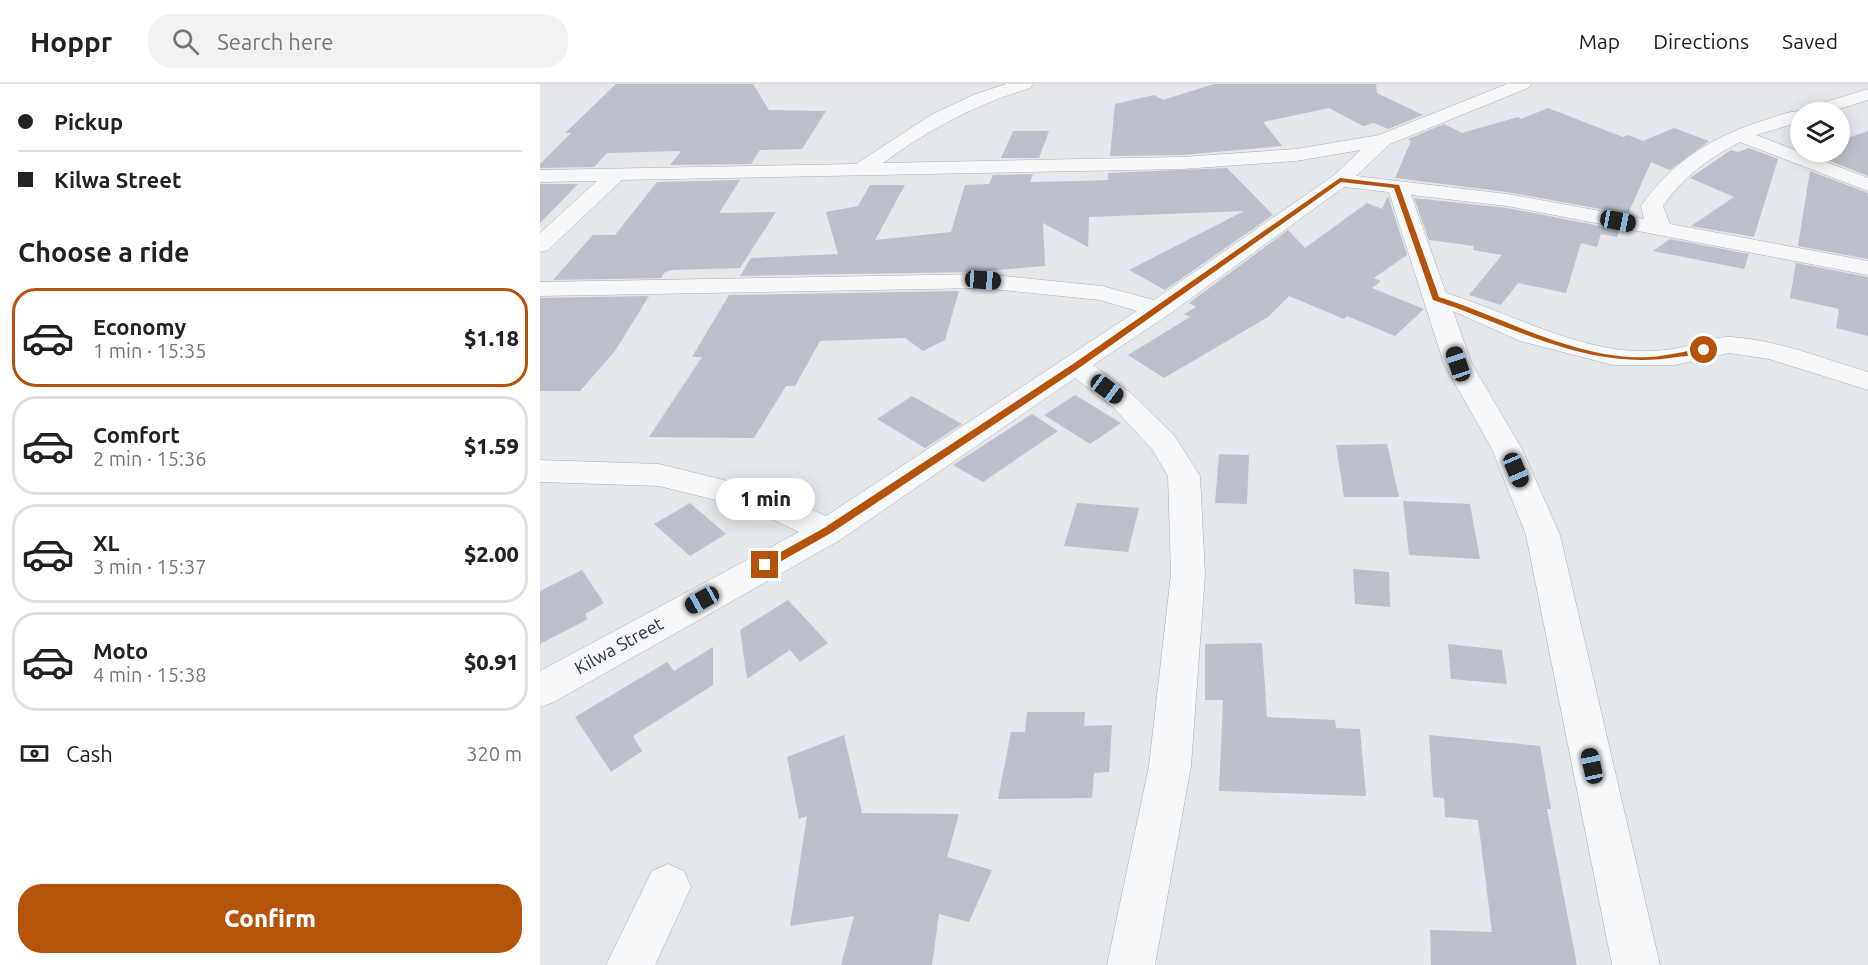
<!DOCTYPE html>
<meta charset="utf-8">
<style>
:root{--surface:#fff;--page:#f2f2f2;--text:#222;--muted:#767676;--line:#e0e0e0;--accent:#b45309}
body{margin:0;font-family:Ubuntu,sans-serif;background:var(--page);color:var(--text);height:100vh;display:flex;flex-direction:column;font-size:22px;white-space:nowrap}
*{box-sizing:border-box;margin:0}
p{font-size:20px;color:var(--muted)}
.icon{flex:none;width:33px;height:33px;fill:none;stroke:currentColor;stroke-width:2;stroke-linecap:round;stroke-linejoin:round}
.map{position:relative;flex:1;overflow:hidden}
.drawer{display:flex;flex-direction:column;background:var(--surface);width:540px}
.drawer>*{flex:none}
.top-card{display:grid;align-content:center;height:132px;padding:0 18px;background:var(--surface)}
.controls{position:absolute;left:1250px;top:18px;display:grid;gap:12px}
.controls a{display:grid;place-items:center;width:60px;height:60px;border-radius:50%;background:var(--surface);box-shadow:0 3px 15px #0003;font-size:30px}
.end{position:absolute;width:27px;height:27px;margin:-14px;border:8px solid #b45309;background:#fff;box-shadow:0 0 0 3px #fff}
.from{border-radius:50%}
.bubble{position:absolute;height:42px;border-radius:21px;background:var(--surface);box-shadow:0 3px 15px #0003;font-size:20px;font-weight:800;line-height:42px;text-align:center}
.car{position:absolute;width:18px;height:36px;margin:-18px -9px;border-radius:8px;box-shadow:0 0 4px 2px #0007;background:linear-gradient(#222 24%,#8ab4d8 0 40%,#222 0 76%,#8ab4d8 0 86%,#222 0)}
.top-card b{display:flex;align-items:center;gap:21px;height:57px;font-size:22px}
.top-card b+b{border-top:2px solid var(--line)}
.top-card i{width:15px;height:15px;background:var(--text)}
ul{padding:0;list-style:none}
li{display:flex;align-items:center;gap:18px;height:99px;margin:0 12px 9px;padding:0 6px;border:3px solid var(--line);border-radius:24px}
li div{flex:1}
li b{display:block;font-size:22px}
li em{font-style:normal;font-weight:800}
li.selected{border-color:var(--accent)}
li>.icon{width:54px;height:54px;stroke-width:1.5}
h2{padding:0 18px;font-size:27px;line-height:72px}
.pay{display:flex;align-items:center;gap:15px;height:66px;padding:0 18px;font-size:22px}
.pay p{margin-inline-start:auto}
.cta{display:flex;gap:12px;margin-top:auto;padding:12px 18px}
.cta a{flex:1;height:69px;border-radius:24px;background:var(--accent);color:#fff;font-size:24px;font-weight:800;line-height:69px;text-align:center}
header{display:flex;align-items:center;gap:36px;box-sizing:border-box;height:84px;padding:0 30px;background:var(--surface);border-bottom:2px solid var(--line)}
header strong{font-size:28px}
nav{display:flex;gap:33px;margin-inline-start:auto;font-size:21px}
.search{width:420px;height:54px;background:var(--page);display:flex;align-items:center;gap:15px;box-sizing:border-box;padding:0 21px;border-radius:24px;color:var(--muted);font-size:22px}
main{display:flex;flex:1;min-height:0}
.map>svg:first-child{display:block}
</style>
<header>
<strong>Hoppr</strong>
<div class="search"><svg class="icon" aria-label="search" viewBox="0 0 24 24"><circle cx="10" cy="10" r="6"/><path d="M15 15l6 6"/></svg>Search here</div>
<nav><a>Map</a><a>Directions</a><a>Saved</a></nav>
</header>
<main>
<section class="drawer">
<div class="top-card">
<b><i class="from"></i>Pickup</b>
<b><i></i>Kilwa Street</b>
</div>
<h2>Choose a ride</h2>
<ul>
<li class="selected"><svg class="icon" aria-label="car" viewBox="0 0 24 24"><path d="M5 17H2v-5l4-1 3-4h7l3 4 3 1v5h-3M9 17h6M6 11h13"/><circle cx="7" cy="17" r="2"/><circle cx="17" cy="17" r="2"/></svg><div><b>Economy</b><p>1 min · 15:35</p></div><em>$1.18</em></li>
<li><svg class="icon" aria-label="car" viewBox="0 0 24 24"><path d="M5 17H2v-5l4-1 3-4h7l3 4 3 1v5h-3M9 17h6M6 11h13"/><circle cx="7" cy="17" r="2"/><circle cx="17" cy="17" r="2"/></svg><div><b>Comfort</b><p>2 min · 15:36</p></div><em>$1.59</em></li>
<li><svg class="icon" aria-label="car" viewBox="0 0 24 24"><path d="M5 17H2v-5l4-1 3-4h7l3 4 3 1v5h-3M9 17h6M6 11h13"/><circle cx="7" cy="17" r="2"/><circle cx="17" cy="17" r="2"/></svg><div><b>XL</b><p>3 min · 15:37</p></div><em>$2.00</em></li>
<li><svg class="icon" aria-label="car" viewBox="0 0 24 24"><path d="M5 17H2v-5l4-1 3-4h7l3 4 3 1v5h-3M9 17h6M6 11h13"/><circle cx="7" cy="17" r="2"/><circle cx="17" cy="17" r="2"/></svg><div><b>Moto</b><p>4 min · 15:38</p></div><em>$0.91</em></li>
</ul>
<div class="pay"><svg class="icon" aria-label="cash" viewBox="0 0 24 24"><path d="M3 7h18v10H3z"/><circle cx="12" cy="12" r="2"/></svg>Cash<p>320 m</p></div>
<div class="cta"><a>Confirm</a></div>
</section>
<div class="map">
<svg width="1328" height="881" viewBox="0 0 1328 881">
<rect width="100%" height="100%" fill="#e4e7ec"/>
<path fill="#bbc0ca" d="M 76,0 L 213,0 L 229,26 L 286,27 L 262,65 L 220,66 L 211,80 L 130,81 L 141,67 L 67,69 L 54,83 L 0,84 L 0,80 L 31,49 L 25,49 Z
M 674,0 L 836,0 L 837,9 L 883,31 L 848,45 L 834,39 L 823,42 L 789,24 L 723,38 L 742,62 L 642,71 L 570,72 L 575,20 L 614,11 L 623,16 Z
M 1008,24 L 1083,53 L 1088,51 L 1103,57 L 1134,44 L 1169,57 L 1130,86 L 1111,78 L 1088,130 L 967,108 L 855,94 L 871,57 L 868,55 L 904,40 L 922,49 L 978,33 L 981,35 Z
M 473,47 L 509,47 L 499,74 L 461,74 Z
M 1328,47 L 1328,92 L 1272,70 L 1272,68 L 1299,68 L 1299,57 Z
M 1209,64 L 1238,75 L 1214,153 L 1151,142 L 1194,113 L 1150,94 L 1191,66 L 1198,68 Z
M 687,84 L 733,131 L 625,206 L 589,186 L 704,127 L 549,133 L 548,163 L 503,139 L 505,182 L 433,188 L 200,192 L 211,174 L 298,170 L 286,128 L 318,122 L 330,101 L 365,101 L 335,156 L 411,148 L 425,101 L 449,100 L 453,91 L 493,90 L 490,98 L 538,97 L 568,96 L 568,89 Z
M 1270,87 L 1328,109 L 1328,175 L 1258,162 Z
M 200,96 L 179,129 L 236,128 L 200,184 L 131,186 L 125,188 L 121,194 L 13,196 L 53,151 L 75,151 L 117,98 Z
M 0,100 L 38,100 L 0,139 Z
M 848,112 L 867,171 L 834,194 L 841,197 L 832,204 L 884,225 L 855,252 L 807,232 L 804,235 L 749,212 L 728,233 L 624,294 L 588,271 L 650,233 L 644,230 L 656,223 L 649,219 L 748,146 L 765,164 L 827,119 L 842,125 Z
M 874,114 L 967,124 L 1080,146 L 1077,153 L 1061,150 L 1057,163 L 1041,159 L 1026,209 L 978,199 L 961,221 L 929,211 L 962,171 L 933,166 L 934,162 L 889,156 Z
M 1130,155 L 1209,170 L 1204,185 L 1113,167 Z
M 1256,179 L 1328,193 L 1328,252 L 1296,244 L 1299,225 L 1250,214 Z
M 419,207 L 405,256 L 383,267 L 365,254 L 280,257 L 255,302 L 246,302 L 214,354 L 109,353 L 162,273 L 152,273 L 189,211 Z
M 109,212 L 75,267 L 40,307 L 0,307 L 0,214 Z
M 535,311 L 581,339 L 550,360 L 504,331 Z
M 372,312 L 422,340 L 385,364 L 337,335 Z
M 492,330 L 518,347 L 443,398 L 413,381 Z
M 847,360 L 859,413 L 804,413 L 796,361 Z
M 679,370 L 709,371 L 707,420 L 675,419 Z
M 863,417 L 930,420 L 940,475 L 869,471 Z
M 150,419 L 186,450 L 150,472 L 114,440 Z
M 537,419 L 599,424 L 588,468 L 524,462 Z
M 813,485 L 849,488 L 850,523 L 815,520 Z
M 42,486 L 64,519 L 45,530 L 48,535 L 0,560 L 0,507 Z
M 248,516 L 288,559 L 260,578 L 250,566 L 207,595 L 200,546 Z
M 722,559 L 727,633 L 795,636 L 796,644 L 820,645 L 826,712 L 679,707 L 683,616 L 665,616 L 665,560 Z
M 908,560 L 962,566 L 967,600 L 911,595 Z
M 173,563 L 173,601 L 93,652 L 102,667 L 71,688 L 35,633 L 127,578 L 134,587 Z
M 487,628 L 545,628 L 544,642 L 572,641 L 569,688 L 554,689 L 552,714 L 458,715 L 471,648 L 485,648 Z
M 304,651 L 322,729 L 419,730 L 407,773 L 452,786 L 429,838 L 399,830 L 392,881 L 301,881 L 314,832 L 250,842 L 267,732 L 259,735 L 247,673 Z
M 889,651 L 1000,662 L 1011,725 L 1007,725 L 1037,881 L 891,881 L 890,846 L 952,848 L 938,736 L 905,733 L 904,714 L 893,713 Z"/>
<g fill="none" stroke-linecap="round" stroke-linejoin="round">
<defs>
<path id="minor" d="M 466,0 L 493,0 L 490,4 C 436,20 388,46 343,79 L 642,73 L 756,65 L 839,51 L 967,0 L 991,0 L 988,4 L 850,60 L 816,92 L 967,110 L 1104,135 L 1101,122 C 1133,76 1175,51 1228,35 C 1238,32 1252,26 1263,27 L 1266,24 L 1328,5 L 1328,16 L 1289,28 L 1260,28 L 1260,38 L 1216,51 L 1328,94 L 1328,107 L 1200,58 C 1169,74 1143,93 1123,122 L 1130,140 L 1328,177 L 1328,191 L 967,122 L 871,111 L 906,209 C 963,227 1015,255 1074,265 C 1094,268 1118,268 1138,264 C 1154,261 1175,252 1191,253 C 1238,256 1284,275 1328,288 L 1328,306 L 1229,275 L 1189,269 L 1135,281 L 1073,281 L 980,257 L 913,227 L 932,280 L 982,365 L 1020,451 L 1120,881 L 1072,881 L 986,451 L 952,365 L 904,280 L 849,108 L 804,103 L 628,231 L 553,281 L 593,311 L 634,351 L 660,392 L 665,490 L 651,682 L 615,881 L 567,881 L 609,682 L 631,490 L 628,392 L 612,365 L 573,323 L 535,294 L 300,456 L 14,618 L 0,623 L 0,587 L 259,448 L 208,424 L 119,402 L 0,398 L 0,376 L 119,380 L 228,407 L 286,432 L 597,227 L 560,216 L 443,204 L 0,212 L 0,198 L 443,190 L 562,202 L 614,216 L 793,92 L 821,66 L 756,77 L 642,85 L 82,96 L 8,166 L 0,168 L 0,149 L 57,97 L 0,98 L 0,86 L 316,80 L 391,31 L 433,11 Z
M 128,780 L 144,787 L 151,803 L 115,881 L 66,881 L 112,787 Z"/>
</defs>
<use href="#minor" stroke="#a9aeb7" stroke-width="1"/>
<use href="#minor" fill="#f7f8fa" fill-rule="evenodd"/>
</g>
<path fill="#b45309" d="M 800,94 L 859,101 L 899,213 C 965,234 1039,277 1110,273 C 1127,272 1146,267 1164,264 L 1168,266 C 1160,271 1147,272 1137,273 C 1048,288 974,242 893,216 L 854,104 L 801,98 L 539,284 L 291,449 L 229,484 L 221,484 L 221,479 L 284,444 L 533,280 Z"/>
<g text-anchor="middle" stroke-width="4.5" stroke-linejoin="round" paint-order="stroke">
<g font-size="18" fill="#2b3445" stroke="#f4f6f9">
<text transform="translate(79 562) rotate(-29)" y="6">Kilwa Street</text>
</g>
</g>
</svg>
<div class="controls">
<a><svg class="icon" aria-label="layers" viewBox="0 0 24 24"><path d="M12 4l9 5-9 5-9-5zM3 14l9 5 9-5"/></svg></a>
</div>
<i class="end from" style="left:1164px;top:266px"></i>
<i class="end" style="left:225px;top:481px"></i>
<div class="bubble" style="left:176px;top:394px;width:99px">1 min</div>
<i class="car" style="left:1078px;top:137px;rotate:101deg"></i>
<i class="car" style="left:443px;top:196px;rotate:94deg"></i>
<i class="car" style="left:918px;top:280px;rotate:341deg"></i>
<i class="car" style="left:567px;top:305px;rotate:127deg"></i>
<i class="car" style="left:976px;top:386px;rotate:157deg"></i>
<i class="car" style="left:162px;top:516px;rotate:241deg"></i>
<i class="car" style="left:1052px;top:682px;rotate:348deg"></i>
</div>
</main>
